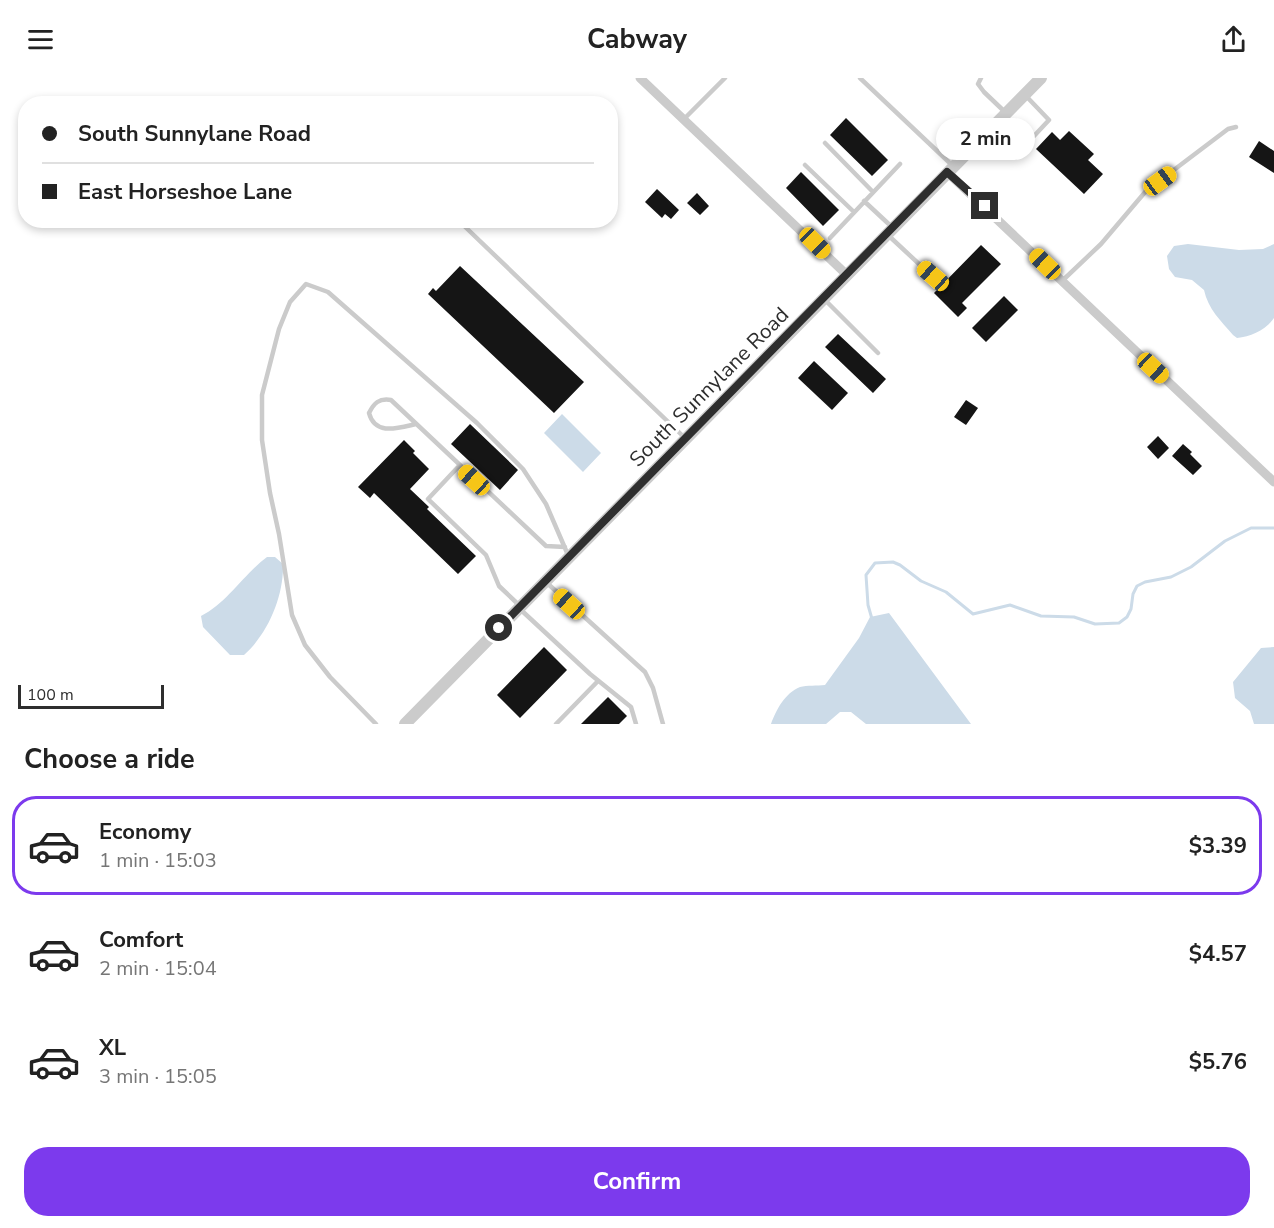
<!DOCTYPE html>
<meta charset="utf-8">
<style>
:root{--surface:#fff;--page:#f6f6f6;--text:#222;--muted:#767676;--line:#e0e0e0;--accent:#7c3aed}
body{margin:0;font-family:"Nunito Sans",sans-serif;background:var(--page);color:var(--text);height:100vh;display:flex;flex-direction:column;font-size:22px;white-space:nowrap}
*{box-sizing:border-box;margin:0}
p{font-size:20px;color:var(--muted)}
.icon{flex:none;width:33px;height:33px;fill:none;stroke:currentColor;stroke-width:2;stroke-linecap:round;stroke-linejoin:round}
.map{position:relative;height:646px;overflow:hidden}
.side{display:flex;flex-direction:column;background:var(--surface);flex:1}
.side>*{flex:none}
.banner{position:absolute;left:18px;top:18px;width:600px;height:132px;border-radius:24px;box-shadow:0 3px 9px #0003;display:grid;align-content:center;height:132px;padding:0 24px;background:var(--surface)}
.scale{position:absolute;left:18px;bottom:15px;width:146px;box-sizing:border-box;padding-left:6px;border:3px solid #2e2e2e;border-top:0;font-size:16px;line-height:21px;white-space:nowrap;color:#2e2e2e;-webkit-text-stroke:4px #fff;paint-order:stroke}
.end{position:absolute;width:27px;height:27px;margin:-14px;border:8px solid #2e2e2e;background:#fff;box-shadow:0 0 0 3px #fff}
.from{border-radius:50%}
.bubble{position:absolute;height:42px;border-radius:21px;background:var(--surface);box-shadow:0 3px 9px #0003;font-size:20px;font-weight:700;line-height:42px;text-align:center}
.car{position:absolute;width:18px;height:36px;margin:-18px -9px;border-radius:8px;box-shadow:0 0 4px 2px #0007;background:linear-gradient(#f5c518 24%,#345 0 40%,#f5c518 0 76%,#345 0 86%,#f5c518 0)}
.banner b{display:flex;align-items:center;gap:21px;height:57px;font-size:22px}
.banner b+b{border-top:2px solid var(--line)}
.banner i{width:15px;height:15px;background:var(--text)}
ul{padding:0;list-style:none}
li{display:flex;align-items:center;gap:18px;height:99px;margin:0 12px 9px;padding:0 12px;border:3px solid transparent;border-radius:24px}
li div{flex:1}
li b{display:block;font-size:22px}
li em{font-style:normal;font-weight:700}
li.selected{border-color:var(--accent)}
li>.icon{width:54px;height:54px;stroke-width:1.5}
h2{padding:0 24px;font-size:27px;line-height:72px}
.button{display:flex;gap:12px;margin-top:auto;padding:12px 24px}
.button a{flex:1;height:69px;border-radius:24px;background:var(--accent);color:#fff;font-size:24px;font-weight:700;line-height:69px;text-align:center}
header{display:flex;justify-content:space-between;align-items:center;height:78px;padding:0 24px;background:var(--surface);font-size:27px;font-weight:700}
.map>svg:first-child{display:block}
</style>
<header><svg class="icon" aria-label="menu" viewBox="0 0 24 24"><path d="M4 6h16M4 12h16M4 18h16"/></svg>Cabway<svg class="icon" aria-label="share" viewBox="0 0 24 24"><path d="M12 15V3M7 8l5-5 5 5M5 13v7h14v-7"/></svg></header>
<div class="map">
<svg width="1274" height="646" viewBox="0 0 1274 646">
<rect width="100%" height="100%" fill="#fff"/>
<path fill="#ccdbe8" d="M 1188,166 L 1239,172 L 1263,171 L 1274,166 L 1274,240 C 1265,253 1251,258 1237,260 L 1233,257 C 1221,243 1208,231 1204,212 L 1192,202 L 1175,199 L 1169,191 L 1167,178 L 1174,168 Z
M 562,336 L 601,375 L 583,394 L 544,355 Z
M 267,479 L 275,479 L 283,486 C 284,518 268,556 244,577 L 230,577 L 203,549 L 201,538 C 227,525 244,496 267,479 Z
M 889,535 L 971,646 L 866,646 L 851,634 L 840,634 L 826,646 L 771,646 C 776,632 785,615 800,609 C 807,607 817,608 825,607 L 859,560 L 870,539 Z
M 1274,569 L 1274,646 L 1254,646 L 1250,633 L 1235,620 L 1233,604 L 1261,570 Z"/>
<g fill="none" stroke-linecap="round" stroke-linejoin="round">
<path stroke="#ccdbe8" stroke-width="3" d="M 872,541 L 868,527 L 866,497 L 875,485 L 893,484 L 900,487 L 921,503 L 946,514 L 973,536 L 1010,527 L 1041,538 L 1074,539 L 1095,546 L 1119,545 L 1127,539 L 1131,531 L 1133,516 L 1137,508 L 1145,504 L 1171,499 L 1191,489 L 1225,463 L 1251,450 L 1274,450"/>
</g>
<path fill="#151515" d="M 846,40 L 888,82 L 872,98 L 830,57 Z
M 1069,53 L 1094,76 L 1088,82 L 1103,96 L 1084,116 L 1036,71 L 1052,54 L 1060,62 Z
M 1259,63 L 1274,73 L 1274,95 L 1249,79 Z
M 801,94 L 839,132 L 823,148 L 786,110 Z
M 657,111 L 679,132 L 671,141 L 665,136 L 662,140 L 645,124 Z
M 697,115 L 709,128 L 700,137 L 687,125 Z
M 981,167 L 1001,186 L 962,225 L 967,230 L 958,239 L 934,215 Z
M 460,188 L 584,304 L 554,335 L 428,216 L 433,210 L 436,213 Z
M 1004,218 L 1018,232 L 986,264 L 972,250 Z
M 838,256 L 886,301 L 873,315 L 825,269 Z
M 814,283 L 848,315 L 832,332 L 798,300 Z
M 966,322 L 978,330 L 966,347 L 954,339 Z
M 470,346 L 518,392 L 500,412 L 451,366 Z
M 1158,358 L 1169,370 L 1158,381 L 1147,369 Z
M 404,362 L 415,373 L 413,375 L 429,391 L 410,411 L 429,429 L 427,431 L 476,478 L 458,496 L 374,415 L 370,420 L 358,409 Z
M 1183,366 L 1192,374 L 1190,376 L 1202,388 L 1193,397 L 1172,378 Z
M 544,569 L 567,592 L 520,640 L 497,617 Z
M 608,619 L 627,638 L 619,646 L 581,646 Z"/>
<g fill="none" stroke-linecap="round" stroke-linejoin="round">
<path stroke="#cbcbcb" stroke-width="4.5" d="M 860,0 L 953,88
M 981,0 L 978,6 L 984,14 L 1006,35
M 1026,18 L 1049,42 L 1034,58
M 683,42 L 725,0
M 825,65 L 873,114
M 805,87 L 854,134
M 864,123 L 893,150
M 458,142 L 686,361
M 889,158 L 933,199
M 830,160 L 900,86
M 1062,203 L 1101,166 L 1146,113 L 1228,51 L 1236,49
M 824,221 L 878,275
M 416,346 C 398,350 375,358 369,335 C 374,325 379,320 391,322 L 546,468 L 565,469
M 459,388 L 428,421 L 486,477 L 499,508 L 520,528
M 547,505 L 645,594 L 653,610 L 663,646
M 521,532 L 590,596 L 631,629 L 636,646
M 376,646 L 330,599 L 305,567 L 292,537 L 279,456 L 270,415 L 262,362 L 262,317 L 279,251 L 290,224 L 306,206 L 328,214 L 477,345 L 523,391 L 546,426 L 568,477
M 556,646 L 598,603"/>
<path stroke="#cbcbcb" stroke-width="9" d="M 640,0 L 847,197
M 947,94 L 1274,404"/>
<path stroke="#cbcbcb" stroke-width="12" d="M 405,646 L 1041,0"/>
</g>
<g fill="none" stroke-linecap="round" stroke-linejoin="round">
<path stroke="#2e2e2e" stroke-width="8" d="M 499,550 L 947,94 L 985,128"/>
</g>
<g text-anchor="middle" stroke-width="6" stroke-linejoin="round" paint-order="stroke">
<g font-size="21" fill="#2e2e2e" stroke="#fff">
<text transform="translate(709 309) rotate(-45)" y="7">South Sunnylane Road</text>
</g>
</g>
</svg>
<div class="scale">100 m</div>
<i class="end from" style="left:499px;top:550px"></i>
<i class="end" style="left:985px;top:128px"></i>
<div class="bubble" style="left:936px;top:40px;width:99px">2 min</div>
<i class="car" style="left:1160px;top:103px;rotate:54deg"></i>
<i class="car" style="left:815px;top:165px;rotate:135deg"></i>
<i class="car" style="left:1045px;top:186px;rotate:314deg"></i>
<i class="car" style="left:933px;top:198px;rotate:311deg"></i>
<i class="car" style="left:1153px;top:290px;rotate:133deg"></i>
<i class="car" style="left:474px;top:402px;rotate:312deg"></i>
<i class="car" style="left:569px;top:526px;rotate:312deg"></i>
<div class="banner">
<b><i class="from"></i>South Sunnylane Road</b>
<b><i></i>East Horseshoe Lane</b>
</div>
</div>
<section class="side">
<h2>Choose a ride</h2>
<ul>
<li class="selected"><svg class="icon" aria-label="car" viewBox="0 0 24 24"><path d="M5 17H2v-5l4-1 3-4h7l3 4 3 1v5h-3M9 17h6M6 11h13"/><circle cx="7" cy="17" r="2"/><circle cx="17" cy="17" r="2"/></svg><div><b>Economy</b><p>1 min · 15:03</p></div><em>$3.39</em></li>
<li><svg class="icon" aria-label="car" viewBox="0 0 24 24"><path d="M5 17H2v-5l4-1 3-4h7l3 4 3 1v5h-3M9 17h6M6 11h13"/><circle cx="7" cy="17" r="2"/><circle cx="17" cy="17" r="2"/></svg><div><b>Comfort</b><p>2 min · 15:04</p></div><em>$4.57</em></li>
<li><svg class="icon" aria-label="car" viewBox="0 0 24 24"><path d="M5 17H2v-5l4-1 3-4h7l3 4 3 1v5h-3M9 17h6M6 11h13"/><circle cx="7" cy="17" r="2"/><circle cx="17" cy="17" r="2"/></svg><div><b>XL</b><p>3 min · 15:05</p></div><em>$5.76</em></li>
</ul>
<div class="button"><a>Confirm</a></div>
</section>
